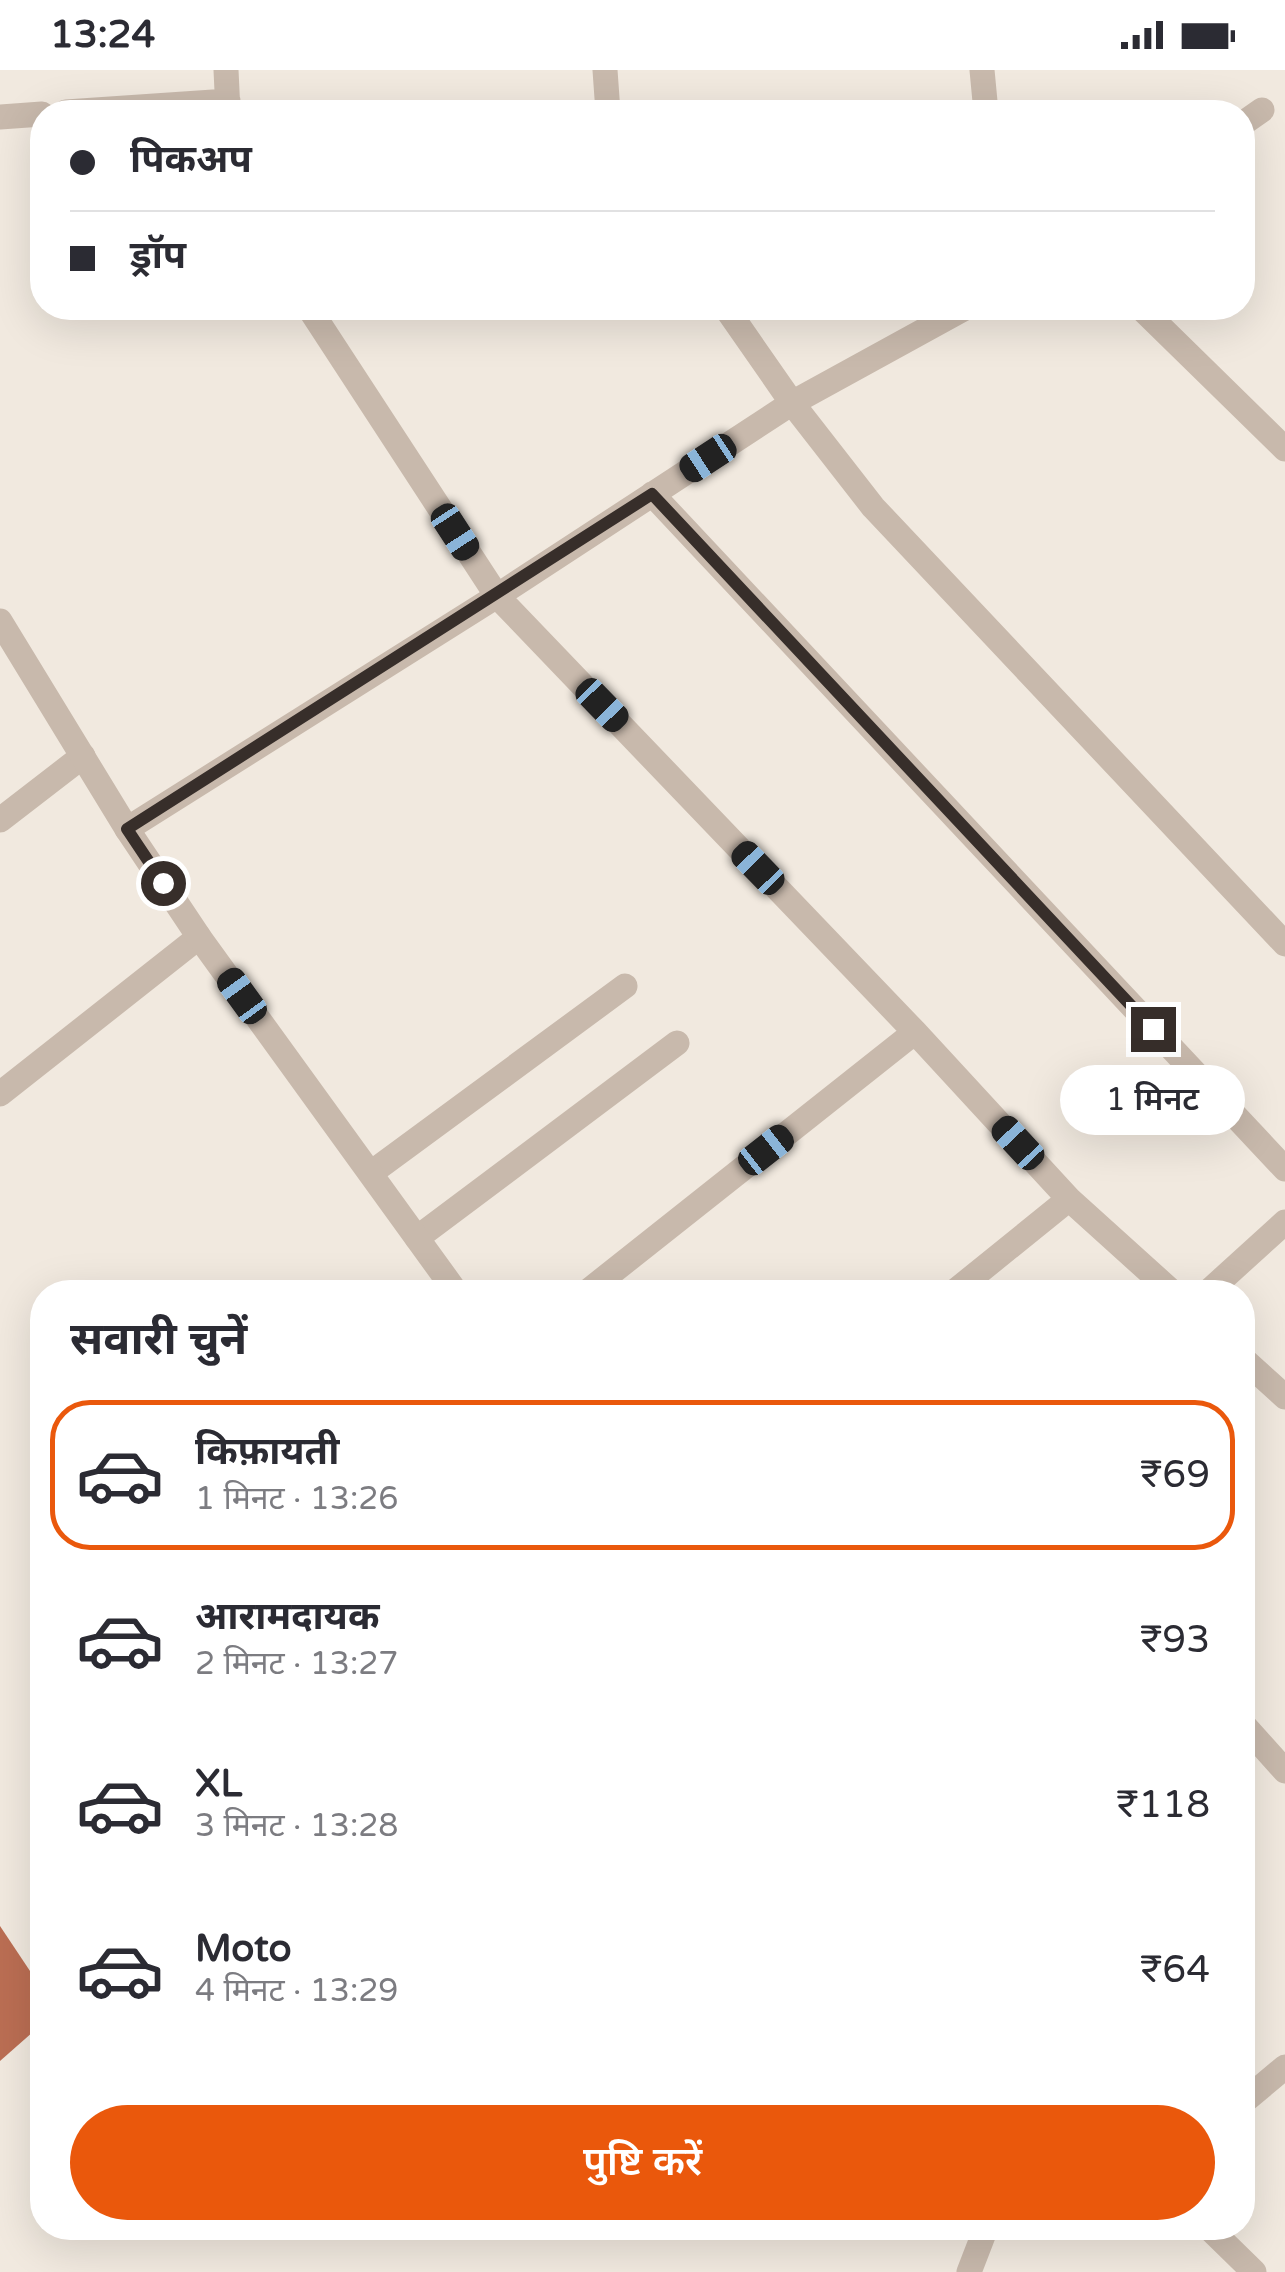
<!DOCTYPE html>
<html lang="hi">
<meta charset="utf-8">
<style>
:root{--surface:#fff;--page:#f2f2f3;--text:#2b2b33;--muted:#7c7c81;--line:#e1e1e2;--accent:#ea580c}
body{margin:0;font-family:"Varela Round","Noto Sans Devanagari",sans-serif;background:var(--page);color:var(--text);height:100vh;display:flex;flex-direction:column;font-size:38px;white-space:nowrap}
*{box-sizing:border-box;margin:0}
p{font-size:32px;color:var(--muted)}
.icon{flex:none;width:55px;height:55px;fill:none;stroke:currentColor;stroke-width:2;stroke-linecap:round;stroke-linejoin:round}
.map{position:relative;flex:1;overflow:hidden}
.drawer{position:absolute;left:30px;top:1210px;width:1225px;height:960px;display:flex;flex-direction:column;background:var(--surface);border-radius:40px;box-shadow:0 10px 40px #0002}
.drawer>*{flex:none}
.banner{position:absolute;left:30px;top:30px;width:1225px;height:220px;border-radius:40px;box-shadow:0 10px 40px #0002;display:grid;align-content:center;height:220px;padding:0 40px;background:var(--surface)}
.end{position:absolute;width:45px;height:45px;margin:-22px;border:12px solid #372e2a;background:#fff;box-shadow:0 0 0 5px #fff}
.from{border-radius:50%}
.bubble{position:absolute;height:70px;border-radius:35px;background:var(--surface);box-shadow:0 10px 40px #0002;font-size:32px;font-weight:600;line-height:70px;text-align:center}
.car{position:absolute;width:30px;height:60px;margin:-30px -15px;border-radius:12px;box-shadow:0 0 8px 2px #0007;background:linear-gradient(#222 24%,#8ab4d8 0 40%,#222 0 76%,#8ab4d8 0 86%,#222 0)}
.banner b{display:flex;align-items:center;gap:35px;height:95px;font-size:38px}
.banner b+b{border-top:2px solid var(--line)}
.banner i{width:25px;height:25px;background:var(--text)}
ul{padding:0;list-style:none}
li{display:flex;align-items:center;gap:30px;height:150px;margin:0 20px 15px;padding:0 20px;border:5px solid transparent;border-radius:40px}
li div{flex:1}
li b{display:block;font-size:38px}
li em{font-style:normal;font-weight:600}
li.active{border-color:var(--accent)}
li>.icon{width:90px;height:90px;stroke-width:1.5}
h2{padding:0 40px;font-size:45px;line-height:120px}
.primary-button{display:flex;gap:20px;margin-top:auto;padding:20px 40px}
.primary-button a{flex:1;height:115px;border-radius:60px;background:var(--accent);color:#fff;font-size:40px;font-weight:600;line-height:115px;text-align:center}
.status{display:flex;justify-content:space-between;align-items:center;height:70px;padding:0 50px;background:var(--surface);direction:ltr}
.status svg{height:28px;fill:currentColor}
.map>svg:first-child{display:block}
</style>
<div class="status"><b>13:24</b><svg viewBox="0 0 49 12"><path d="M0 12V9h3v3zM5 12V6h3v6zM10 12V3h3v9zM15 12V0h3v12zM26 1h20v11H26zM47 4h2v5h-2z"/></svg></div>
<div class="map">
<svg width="1285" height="2202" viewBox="0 0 1285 2202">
<rect width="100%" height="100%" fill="#f1e9df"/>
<path fill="#bb6e53" d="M 0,1856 L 42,1919 L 42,1954 L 0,1991 Z"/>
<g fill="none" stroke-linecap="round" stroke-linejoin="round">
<path stroke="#c8b9ac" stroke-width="25" d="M 226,0 L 228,42
M 605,0 L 608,42
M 982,0 L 986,42
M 66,42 L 228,31
M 0,47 L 42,44
M 1242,54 L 1262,40
M 309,238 L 497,526 L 915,962 L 1069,1129 L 1172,1222
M 726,238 L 792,333 L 873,437 L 1285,874
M 1141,238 L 1285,379
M 652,424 L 1285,1099
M 0,750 L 83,686
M 127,759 L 497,526 L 792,333 L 965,238
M 0,1024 L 199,867
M 371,1103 L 625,916
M 417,1168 L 677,973
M 587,1222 L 915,962
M 954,1222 L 1069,1129
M 1208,1222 L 1285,1152
M 1242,1288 L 1285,1327
M 1242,1653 L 1285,1701
M 1242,2033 L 1285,1997
M 969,2202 L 986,2158"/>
<path stroke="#c8b9ac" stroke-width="25" d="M 0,551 L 127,759 L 199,867 L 456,1222
M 1209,2158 L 1254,2202"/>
</g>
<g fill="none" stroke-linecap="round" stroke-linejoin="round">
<path stroke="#372e2a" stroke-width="12" d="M 163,813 L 127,759 L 652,424 L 1153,959"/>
</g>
</svg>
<i class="end from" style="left:163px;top:813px"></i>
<i class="end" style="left:1153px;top:959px"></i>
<div class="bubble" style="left:1060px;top:995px;width:185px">1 मिनट</div>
<i class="car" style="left:708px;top:388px;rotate:237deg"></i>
<i class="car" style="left:455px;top:462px;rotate:147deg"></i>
<i class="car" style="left:602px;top:635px;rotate:136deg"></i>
<i class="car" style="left:758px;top:798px;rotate:316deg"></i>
<i class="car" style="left:242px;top:926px;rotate:324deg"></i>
<i class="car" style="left:1018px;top:1073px;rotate:317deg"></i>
<i class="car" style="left:766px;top:1080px;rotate:52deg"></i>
<div class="banner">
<b><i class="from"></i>पिकअप</b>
<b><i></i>ड्रॉप</b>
</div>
<section class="drawer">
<h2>सवारी चुनें</h2>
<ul>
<li class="active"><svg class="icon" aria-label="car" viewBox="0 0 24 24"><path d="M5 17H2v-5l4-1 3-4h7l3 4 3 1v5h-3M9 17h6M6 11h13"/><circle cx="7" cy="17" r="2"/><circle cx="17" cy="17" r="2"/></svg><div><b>किफ़ायती</b><p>1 मिनट · 13:26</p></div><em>₹69</em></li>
<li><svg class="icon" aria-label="car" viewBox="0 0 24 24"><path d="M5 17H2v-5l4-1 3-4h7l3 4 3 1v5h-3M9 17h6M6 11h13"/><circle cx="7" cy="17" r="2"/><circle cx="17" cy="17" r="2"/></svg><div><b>आरामदायक</b><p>2 मिनट · 13:27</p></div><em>₹93</em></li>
<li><svg class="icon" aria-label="car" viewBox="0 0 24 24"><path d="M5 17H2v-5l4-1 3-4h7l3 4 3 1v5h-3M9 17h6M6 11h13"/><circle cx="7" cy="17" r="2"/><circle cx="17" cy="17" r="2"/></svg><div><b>XL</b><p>3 मिनट · 13:28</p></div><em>₹118</em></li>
<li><svg class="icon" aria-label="car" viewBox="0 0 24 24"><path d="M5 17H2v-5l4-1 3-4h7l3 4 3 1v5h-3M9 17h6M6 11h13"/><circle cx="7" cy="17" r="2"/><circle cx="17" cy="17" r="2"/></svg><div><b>Moto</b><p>4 मिनट · 13:29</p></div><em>₹64</em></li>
</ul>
<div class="primary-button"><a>पुष्टि करें</a></div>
</section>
</div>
